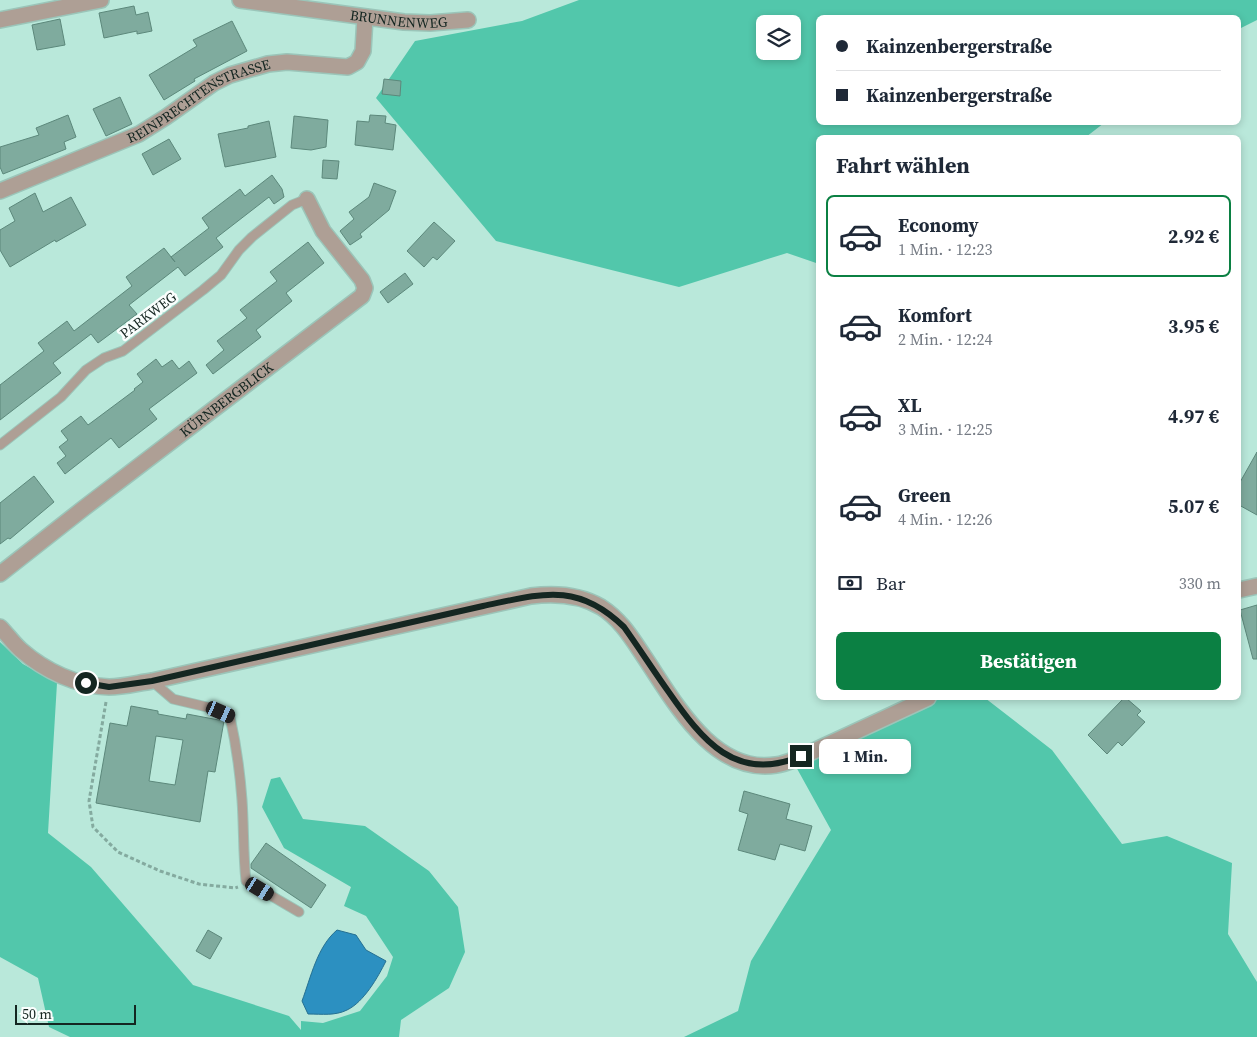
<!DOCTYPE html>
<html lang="de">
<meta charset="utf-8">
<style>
:root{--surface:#fff;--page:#f6f6f7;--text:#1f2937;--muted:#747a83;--line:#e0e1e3;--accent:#0b8043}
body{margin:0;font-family:"Source Serif 4",serif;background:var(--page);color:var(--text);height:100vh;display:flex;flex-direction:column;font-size:19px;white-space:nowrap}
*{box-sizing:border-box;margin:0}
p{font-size:16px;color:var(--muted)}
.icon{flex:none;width:28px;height:28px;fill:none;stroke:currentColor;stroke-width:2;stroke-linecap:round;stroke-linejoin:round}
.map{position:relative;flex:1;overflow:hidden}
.details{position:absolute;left:816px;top:135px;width:425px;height:565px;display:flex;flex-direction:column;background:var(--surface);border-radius:8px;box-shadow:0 2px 8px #0003}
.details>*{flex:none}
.banner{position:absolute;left:816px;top:15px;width:425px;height:110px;border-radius:8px;box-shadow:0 2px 8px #0003;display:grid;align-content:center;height:110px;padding:0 20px;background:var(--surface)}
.controls{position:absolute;left:756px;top:15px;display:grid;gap:10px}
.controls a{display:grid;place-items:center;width:45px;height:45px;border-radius:8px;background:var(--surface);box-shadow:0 2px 8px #0003;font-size:25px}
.scale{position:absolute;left:15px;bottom:12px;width:121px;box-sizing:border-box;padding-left:5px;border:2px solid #142621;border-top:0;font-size:14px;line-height:18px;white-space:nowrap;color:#142621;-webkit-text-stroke:4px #fafefd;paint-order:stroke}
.end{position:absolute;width:22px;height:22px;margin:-11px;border:6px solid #142621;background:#fff;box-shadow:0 0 0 2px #fff}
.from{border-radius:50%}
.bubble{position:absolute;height:35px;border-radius:8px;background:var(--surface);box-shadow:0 2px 8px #0003;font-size:16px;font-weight:700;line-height:35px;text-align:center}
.car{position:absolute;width:15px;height:30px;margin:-15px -8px;border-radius:6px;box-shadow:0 0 4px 1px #0007;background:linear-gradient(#222 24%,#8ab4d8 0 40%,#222 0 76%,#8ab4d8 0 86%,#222 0)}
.banner b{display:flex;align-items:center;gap:18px;height:48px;font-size:19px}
.banner b+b{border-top:1px solid var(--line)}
.banner i{width:12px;height:12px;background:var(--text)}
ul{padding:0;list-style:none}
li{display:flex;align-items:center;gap:15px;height:82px;margin:0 10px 8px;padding:0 10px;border:2px solid transparent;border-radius:8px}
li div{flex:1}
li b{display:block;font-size:19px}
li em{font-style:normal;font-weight:700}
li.on{border-color:var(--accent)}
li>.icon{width:45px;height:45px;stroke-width:1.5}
h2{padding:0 20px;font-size:22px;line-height:60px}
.pay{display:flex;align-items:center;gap:12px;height:55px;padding:0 20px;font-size:19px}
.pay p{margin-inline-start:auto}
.primary-button{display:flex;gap:10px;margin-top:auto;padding:10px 20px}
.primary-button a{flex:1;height:58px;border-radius:8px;background:var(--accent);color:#fff;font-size:20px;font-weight:700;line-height:58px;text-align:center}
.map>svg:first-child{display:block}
</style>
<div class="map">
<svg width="1257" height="1037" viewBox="0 0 1257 1037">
<rect width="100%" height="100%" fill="#b9e8da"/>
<path fill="#52c7ab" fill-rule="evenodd" d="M 579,0 L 1257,0 L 1257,20 L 1239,29 L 1239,18 L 819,18 L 819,122 L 1104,123 L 1086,137 L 819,138 L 819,264 L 787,253 L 679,287 L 496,241 L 376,98 L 415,41 L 522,21 ZM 765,24 L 792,24 L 792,51 L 765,51 Z
M 0,642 L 23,664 L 57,683 L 48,833 L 91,867 L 193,985 L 289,1016 L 301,1030 L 301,1021 L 323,1023 L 360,1011 L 387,976 L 393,957 L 366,916 L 344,906 L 351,887 L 284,848 L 262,807 L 271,779 L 280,777 L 303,819 L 365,826 L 429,871 L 458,907 L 465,952 L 449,988 L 401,1020 L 399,1037 L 70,1037 L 49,1027 L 38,978 L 0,957 Z
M 938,698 L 985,698 L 1052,750 L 1122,844 L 1167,836 L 1232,863 L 1228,934 L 1257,982 L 1257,1037 L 684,1037 L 738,1011 L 751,961 L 831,830 L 795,765 Z"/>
<path fill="#2c90c1" stroke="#257091" d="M 337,930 L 356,935 L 366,950 L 386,961 C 378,977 364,1002 347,1010 C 335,1016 322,1014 308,1014 L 302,1001 C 311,977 317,947 337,930 Z"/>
<path fill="#7fab9e" stroke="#5c887b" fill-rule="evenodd" d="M 134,6 L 136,15 L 148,12 L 152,31 L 137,34 L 137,31 L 104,38 L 99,13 Z
M 60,19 L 65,45 L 37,50 L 32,25 Z
M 232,21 L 247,51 L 194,79 L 195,81 L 164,100 L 149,75 L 197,46 L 193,40 Z
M 384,79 L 401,81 L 400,96 L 382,94 Z
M 120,97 L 132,124 L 106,136 L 93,109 Z
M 68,115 L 76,137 L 64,142 L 66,149 L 3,174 L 0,167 L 0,147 L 39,135 L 36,128 Z
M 370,115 L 386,116 L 385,123 L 396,125 L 393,150 L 355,145 L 357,121 L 369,122 Z
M 294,116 L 328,120 L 326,147 L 311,150 L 291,148 Z
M 269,121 L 276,157 L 225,167 L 218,134 L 248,128 L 248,126 Z
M 169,139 L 181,159 L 153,175 L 142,154 Z
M 323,160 L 339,161 L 337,179 L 322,178 Z
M 272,175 L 282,189 L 284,197 L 274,204 L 269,197 L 216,238 L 223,247 L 185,276 L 178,267 L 129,305 L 137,314 L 98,343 L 91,334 L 53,363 L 61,373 L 0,420 L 0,385 L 44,351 L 38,343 L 67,321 L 74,331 L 132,286 L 126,277 L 164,248 L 175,262 L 171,257 L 209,228 L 202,218 L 240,189 L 245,196 Z
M 374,183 L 396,191 L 389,210 L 360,234 L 362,237 L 350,245 L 340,231 L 354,219 L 349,212 L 369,197 Z
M 35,193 L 43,212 L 71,197 L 86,225 L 56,242 L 55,240 L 10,267 L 0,250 L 0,230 L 15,221 L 9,208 Z
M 434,222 L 455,241 L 437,260 L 433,257 L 424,267 L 407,251 Z
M 308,242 L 324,263 L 286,293 L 292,301 L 256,330 L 261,337 L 213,374 L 206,365 L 224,350 L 217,341 L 247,318 L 240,310 L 277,281 L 270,272 Z
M 405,273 L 413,284 L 388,303 L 380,292 Z
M 156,359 L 162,367 L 172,360 L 179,369 L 189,361 L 197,373 L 149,409 L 157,419 L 119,448 L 111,438 L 65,474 L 57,463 L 66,456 L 59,447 L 68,440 L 61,431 L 81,416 L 88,425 L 135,390 L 134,389 L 143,382 L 137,374 Z
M 1257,452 L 1257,515 L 1239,505 L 1239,484 Z
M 34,476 L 54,502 L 10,539 L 8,538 L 0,544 L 0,503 Z
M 1257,605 L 1257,659 L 1253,659 L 1240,610 Z
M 1124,698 L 1126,698 L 1141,711 L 1137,715 L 1145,722 L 1122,746 L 1118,742 L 1107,754 L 1088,735 Z
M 131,706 L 158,711 L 158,714 L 186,719 L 187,714 L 224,721 L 215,772 L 208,771 L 200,822 L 96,803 L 110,723 L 127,726 ZM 156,736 L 183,740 L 175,785 L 149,781 Z
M 744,791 L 790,804 L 786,819 L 812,826 L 805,851 L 780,844 L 775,860 L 738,850 L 748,814 L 739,811 Z
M 266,843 L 326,885 L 311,908 L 251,868 L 251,864 Z
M 208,930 L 222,938 L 210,959 L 196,951 Z"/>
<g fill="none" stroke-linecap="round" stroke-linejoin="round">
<defs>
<path id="lane" d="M 0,445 L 61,397 L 86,370 L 104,358 L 123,351 L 203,290 L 221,275 L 239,250 L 252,237 L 292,205 L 307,199
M 152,681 L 173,699 L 211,708 L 230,717 C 236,744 240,772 242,800 C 244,828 243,854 246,881 L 299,912"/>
<g id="street">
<path id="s1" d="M 240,0 L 404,22 L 430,23 L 468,20"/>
<path d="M 0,20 L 101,0"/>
<path id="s2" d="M 0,191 L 139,134 L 166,117 L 214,83 L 230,75 L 268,64 L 287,62 L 348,67 L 357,62 L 363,51 L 365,17"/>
<path id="s3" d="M 0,574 L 84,508 L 362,296 L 365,288 L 362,280 L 323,231 L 307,199"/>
<path d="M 1239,590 L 1257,586"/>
<path d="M 0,627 C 7,634 13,643 21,650 C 45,671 77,686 109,687 C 123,687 138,683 152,681 L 531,596 C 555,593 579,594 601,607 C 620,619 631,637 643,655 C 673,699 712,775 776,765 C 785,764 793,760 801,757 L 928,698"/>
</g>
</defs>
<use href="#lane" stroke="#9bc5b9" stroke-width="11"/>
<use href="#street" stroke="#9bc5b9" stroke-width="18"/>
<path stroke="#84aa9f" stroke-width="3" stroke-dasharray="4 2.5" stroke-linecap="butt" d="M 106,702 L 89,801 L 93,827 L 118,852 L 160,871 L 199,884 L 235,888 L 238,887"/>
<use href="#lane" stroke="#ae9f95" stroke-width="9"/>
<use href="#street" stroke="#ae9f95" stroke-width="15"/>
</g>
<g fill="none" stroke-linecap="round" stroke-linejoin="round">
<path stroke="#142621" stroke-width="6" d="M 86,683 L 109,687 L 152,681 L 483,606 C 541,594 577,581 624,627 C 639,648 653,670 668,691 C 702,740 736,784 801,756"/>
</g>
<g text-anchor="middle" stroke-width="5" stroke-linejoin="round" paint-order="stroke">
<g font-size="14" fill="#142621" stroke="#fafefd">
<text dy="5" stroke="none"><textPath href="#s1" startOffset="160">BRUNNENWEG</textPath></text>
<text dy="5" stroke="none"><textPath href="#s2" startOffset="219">REINPRECHTENSTRASSE</textPath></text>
<text transform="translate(148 315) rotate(-37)" y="5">PARKWEG</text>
<text dy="5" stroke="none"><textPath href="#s3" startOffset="286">KÜRNBERGBLICK</textPath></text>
</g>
</g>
</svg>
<div class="controls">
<a><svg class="icon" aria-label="layers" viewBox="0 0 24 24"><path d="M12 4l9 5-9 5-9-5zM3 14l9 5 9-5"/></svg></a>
</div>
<div class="scale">50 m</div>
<i class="end from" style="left:86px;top:683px"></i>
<i class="end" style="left:801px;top:756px"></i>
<div class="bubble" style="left:819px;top:739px;width:92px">1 Min.</div>
<i class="car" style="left:221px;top:712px;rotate:114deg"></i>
<i class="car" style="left:260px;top:889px;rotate:121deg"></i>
<div class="banner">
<b><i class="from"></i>Kainzenbergerstraße</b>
<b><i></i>Kainzenbergerstraße</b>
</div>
<section class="details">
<h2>Fahrt wählen</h2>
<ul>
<li class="on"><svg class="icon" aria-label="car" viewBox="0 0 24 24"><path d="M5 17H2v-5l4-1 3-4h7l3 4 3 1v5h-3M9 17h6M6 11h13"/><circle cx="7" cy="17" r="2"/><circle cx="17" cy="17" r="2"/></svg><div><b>Economy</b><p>1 Min. · 12:23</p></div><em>2.92 €</em></li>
<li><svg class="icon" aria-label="car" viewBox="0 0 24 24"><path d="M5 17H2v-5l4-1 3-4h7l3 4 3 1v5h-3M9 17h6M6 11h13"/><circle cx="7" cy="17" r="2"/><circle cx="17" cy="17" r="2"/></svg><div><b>Komfort</b><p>2 Min. · 12:24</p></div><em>3.95 €</em></li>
<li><svg class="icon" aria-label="car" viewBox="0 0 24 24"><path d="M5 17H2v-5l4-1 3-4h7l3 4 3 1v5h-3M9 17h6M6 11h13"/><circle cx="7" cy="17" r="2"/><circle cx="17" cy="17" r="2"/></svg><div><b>XL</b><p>3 Min. · 12:25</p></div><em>4.97 €</em></li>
<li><svg class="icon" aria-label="car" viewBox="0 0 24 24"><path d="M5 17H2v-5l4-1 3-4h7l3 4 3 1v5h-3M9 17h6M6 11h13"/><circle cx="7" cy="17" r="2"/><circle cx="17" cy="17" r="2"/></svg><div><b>Green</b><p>4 Min. · 12:26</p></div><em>5.07 €</em></li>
</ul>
<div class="pay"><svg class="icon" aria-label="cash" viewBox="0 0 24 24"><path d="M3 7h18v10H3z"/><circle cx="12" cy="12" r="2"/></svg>Bar<p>330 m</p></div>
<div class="primary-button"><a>Bestätigen</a></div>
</section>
</div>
